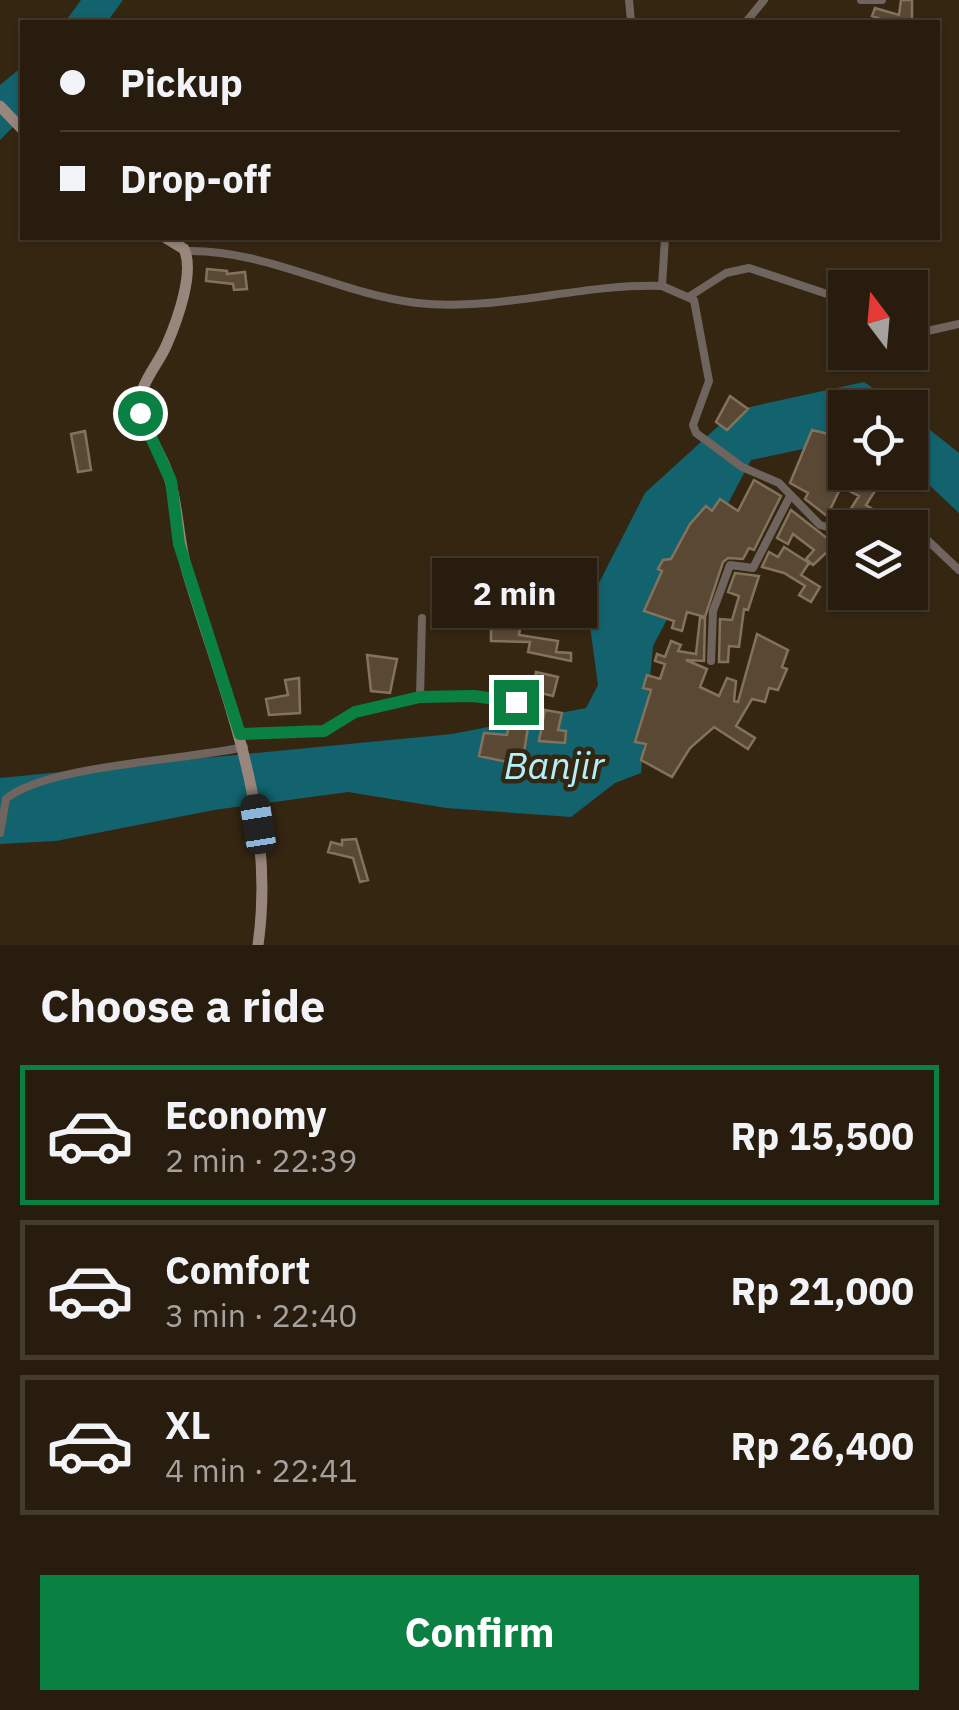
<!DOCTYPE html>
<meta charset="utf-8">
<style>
:root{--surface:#281c0e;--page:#34291c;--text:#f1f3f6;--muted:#a5a19e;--line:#443a2e;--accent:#0b8043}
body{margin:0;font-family:"IBM Plex Sans",sans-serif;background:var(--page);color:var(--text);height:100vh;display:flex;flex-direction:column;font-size:38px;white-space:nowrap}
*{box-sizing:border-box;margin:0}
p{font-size:32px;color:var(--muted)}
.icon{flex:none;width:55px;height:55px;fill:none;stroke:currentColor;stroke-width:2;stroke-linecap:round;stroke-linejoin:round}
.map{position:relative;height:945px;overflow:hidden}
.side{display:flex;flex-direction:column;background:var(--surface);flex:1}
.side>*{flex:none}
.top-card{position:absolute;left:20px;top:20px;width:920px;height:220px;border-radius:0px;box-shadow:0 2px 8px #0004,0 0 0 2px var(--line);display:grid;align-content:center;height:220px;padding:0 40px;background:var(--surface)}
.needle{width:65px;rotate:344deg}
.tools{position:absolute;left:828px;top:270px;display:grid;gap:20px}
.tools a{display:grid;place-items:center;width:100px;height:100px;border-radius:0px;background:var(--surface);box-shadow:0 2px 8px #0004,0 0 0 2px var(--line);font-size:50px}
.end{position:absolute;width:45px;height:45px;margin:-22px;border:12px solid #0b8043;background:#fff;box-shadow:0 0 0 5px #fff}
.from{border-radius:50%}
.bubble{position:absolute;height:70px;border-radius:0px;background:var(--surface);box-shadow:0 2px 8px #0004,0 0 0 2px var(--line);font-size:32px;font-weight:800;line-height:70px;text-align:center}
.car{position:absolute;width:30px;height:60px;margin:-30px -15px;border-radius:12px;box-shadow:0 0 8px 2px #0007;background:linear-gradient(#222 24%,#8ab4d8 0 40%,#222 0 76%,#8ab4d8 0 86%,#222 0)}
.top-card b{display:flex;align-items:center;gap:35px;height:95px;font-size:38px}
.top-card b+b{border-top:2px solid var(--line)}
.top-card i{width:25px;height:25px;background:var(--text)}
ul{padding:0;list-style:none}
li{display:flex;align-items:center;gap:30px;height:140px;margin:0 20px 15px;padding:0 20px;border:5px solid var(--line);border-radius:0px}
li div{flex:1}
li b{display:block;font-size:38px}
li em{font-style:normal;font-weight:800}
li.active{border-color:var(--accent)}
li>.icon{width:90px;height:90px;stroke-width:1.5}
h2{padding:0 40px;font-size:45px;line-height:120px}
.cta{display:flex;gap:20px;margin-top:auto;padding:20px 40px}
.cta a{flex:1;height:115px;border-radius:0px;background:var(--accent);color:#fff;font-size:40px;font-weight:800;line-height:115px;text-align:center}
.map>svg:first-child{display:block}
</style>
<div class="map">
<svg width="959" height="945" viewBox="0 0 959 945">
<rect width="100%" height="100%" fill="#352612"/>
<path fill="#12636e" d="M 81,0 L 123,0 L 107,22 L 65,22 Z
M 22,67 L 22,118 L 0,140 L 0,85 Z
M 864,382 L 901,407 L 845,408 L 845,440 L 751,460 L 653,646 L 641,773 L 615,783 L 571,817 L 446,808 L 348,792 L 214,810 L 56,841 L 0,844 L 0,778 L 452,734 L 586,708 L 598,685 L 590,626 L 599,583 L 645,493 L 736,410 Z
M 910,414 L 959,453 L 959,513 L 910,467 Z"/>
<path fill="#594834" stroke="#83725c" stroke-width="2.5" d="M 901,0 L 912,0 L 912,20 L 916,22 L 889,22 L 872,16 L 875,8 L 899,15 Z
M 207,269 L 227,271 L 227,274 L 245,272 L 247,289 L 234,290 L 233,284 L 206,281 Z
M 730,396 L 748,409 L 727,430 L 716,422 Z
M 812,430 L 845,438 L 845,472 L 874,472 L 882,480 L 866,505 L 877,512 L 871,523 L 848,513 L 859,496 L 841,487 L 827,516 L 805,499 L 808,493 L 790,483 Z
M 85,431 L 91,470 L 78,472 L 71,434 Z
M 754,480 L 781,496 L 754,550 L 749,548 L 743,559 L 728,558 L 723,562 L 705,617 L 687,612 L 682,631 L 672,628 L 674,621 L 644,611 L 662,571 L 658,569 L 663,560 L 671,559 L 690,524 L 706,506 L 712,511 L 720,499 L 738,511 Z
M 791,510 L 828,539 L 830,536 L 841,539 L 813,565 L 806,559 L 814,550 L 793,534 L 788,544 L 777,538 Z
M 784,547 L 809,563 L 801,575 L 820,587 L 811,602 L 799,595 L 805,586 L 784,573 L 762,567 L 769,552 L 778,557 Z
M 735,573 L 759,576 L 748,610 L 744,609 L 739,647 L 729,646 L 728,662 L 719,662 L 720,619 L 732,620 L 739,596 L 728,592 Z
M 700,618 L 705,618 L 704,661 L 686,660 L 707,669 L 700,687 L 719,696 L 727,678 L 736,681 L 734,701 L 738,702 L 757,634 L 788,650 L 782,667 L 787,669 L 778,690 L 769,688 L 765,702 L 752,699 L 736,726 L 755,738 L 748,749 L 714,727 L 690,748 L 672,777 L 641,760 L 646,744 L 635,742 L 651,690 L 643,688 L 647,675 L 660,679 L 665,664 L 655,661 L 657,654 L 665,657 L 671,641 L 681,645 L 678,651 L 696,654 Z
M 491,628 L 520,629 L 519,635 L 558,641 L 556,652 L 571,653 L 571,661 L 528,652 L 530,642 L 491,641 Z
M 367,655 L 397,659 L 390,693 L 371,691 Z
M 536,672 L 558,677 L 553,696 L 529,690 L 527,708 L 531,708 L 522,765 L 479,756 L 484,733 L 507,735 L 512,709 L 523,704 L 520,696 L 494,691 L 494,685 L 512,686 L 510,681 L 534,683 Z
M 299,678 L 300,713 L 269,715 L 266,699 L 288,695 L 285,680 Z
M 545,710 L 562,713 L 558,730 L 566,731 L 565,743 L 539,741 Z
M 356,839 L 368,880 L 360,882 L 353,858 L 328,852 L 331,842 L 342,845 L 342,840 Z"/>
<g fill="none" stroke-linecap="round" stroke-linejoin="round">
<path stroke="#70655e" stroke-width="8" d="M 629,0 L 631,22
M 861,0 L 882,0
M 746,22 L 764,0
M 665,238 L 662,286 L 694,300 L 709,381 L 693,425 L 696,433 L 742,467 L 779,483 L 820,525 L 845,532
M 186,251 C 266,249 339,294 417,303 C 499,312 581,283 662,286
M 690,296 L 726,273 L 749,268 L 845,300
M 910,330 L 923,332 L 959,324
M 910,533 L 921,534 L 959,570
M 711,661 L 713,611 L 730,565 L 753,568 L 790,496
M 420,697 L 422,618
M 240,734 L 324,731 L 355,712 L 420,697 L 474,696 L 516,702
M 0,833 L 6,799 C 46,765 188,760 244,747"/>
<path stroke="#98867c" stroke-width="11" d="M 0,106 L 22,129
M 166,238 L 184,249 C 195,272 177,321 167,344 C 158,366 134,388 141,414 C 147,436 163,455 169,477 C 179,508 178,542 188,574 C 225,697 277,813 258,945"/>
</g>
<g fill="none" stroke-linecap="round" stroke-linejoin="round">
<path stroke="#0b8043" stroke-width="12" d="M 140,413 L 171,481 L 179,544 L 240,734 L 324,731 L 355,712 L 420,697 L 474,696 L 516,702"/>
</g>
<g text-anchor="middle" stroke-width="9" stroke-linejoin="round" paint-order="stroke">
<g font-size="38" font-style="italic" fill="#b4f0f9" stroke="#352612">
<text x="554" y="779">Banjir</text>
</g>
</g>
</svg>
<div class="tools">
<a><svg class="needle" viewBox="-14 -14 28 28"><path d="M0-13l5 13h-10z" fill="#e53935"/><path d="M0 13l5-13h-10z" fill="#a5a19e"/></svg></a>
<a><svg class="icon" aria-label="locate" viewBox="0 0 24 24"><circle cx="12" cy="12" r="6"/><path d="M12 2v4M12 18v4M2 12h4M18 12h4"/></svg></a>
<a><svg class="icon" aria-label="layers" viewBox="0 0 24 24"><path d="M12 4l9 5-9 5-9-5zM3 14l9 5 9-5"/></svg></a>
</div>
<i class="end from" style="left:140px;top:413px"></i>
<i class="end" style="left:516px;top:702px"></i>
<div class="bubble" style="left:432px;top:558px;width:165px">2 min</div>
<i class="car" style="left:258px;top:824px;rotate:351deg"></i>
<div class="top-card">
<b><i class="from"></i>Pickup</b>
<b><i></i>Drop-off</b>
</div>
</div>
<section class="side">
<h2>Choose a ride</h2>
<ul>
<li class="active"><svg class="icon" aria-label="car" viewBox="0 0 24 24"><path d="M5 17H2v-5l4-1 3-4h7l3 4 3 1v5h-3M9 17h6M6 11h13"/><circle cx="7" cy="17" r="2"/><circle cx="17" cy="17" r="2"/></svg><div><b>Economy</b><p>2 min · 22:39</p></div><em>Rp 15,500</em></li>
<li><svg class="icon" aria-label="car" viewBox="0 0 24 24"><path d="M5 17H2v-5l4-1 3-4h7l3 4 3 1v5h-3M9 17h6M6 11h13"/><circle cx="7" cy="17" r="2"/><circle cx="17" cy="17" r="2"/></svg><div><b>Comfort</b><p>3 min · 22:40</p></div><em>Rp 21,000</em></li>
<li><svg class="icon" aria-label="car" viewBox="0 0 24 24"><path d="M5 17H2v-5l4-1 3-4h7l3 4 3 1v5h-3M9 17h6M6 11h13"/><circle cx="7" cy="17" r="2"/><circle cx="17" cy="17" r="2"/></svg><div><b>XL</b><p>4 min · 22:41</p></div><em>Rp 26,400</em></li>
</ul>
<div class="cta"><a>Confirm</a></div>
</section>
